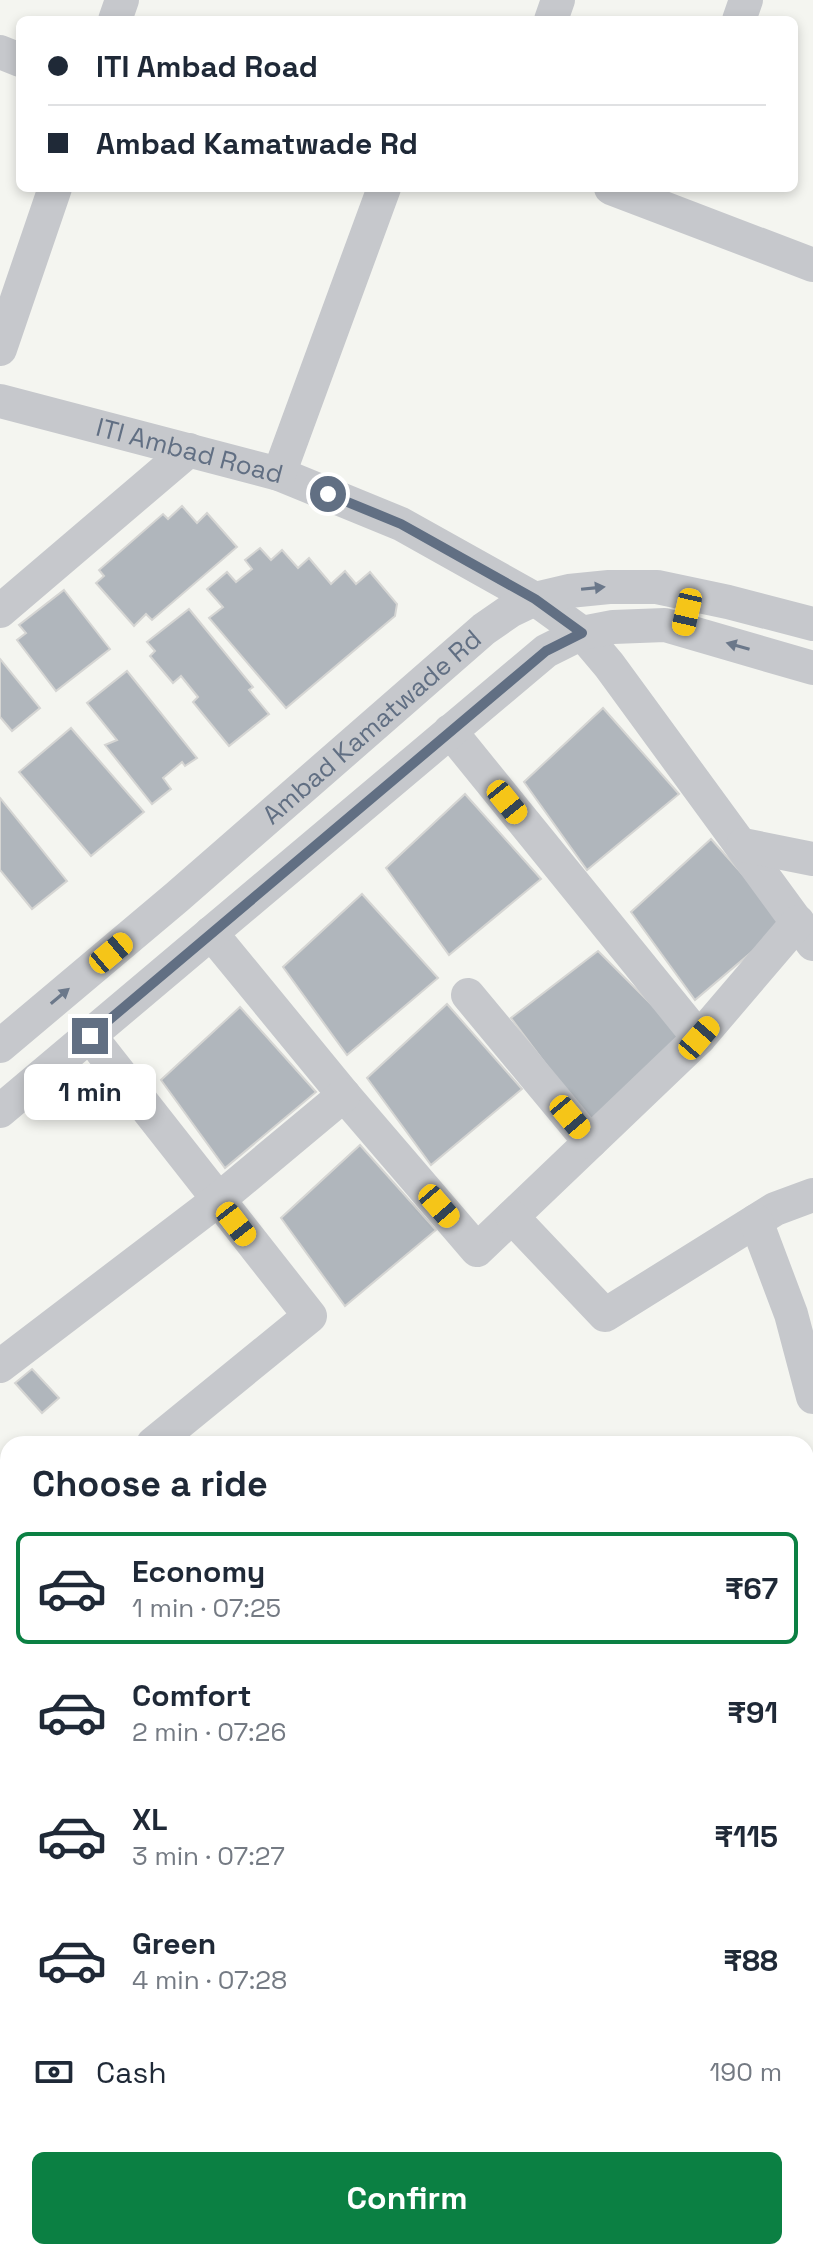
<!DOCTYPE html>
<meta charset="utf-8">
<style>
:root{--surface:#fff;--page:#f2f2f3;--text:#1f2937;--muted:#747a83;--line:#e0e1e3;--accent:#0b8043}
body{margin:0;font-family:"Space Grotesk",sans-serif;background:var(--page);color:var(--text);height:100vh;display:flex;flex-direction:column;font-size:30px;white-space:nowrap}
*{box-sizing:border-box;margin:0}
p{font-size:26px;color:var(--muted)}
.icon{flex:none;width:44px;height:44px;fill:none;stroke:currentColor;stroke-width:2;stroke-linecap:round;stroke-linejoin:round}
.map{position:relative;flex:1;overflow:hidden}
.side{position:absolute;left:0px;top:1436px;width:814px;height:824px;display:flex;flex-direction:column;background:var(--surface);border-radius:24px 24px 0 0;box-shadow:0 4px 12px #0003}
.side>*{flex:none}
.top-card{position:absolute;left:16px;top:16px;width:782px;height:176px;border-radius:12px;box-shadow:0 4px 12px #0003;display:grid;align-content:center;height:176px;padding:0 32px;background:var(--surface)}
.end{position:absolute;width:36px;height:36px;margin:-18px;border:10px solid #616f83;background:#fff;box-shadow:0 0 0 4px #fff}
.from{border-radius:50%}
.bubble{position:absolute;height:56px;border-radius:12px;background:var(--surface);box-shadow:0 4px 12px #0003;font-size:26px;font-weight:600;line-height:56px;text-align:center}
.car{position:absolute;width:24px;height:48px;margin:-24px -12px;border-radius:10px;box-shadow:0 0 6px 2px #0007;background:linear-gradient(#f5c518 24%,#345 0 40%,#f5c518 0 76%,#345 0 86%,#f5c518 0)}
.top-card b{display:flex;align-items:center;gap:28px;height:76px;font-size:30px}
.top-card b+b{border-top:2px solid var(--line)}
.top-card i{width:20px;height:20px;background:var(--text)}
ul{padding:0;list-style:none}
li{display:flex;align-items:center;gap:24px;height:112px;margin:0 16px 12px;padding:0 16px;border:4px solid transparent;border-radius:12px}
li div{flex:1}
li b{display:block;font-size:30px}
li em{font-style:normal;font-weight:600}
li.selected{border-color:var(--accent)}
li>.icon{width:72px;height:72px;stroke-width:1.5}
h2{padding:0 32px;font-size:36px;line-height:96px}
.pay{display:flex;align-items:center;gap:20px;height:88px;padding:0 32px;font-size:30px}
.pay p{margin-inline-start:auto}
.action{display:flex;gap:16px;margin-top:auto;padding:16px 32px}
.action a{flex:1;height:92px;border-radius:12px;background:var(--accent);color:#fff;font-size:32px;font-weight:600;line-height:92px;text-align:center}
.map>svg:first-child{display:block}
</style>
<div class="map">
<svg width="813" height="2260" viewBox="0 0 813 2260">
<rect width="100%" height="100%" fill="#f4f5f0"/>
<path fill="#b0b6bc" stroke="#d5d5d3" stroke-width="2" d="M 182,506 L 197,523 L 207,513 L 237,547 L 152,620 L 146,614 L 134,626 L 96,583 L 104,576 L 99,570 L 163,514 L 168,519 Z
M 260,548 L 271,560 L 282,550 L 298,568 L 309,558 L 331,584 L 345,571 L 356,584 L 370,572 L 397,604 L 395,616 L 286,708 L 209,618 L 223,607 L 207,589 L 227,572 L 236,582 L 252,569 L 245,560 Z
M 64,590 L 110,649 L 56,691 L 17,640 L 26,633 L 19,625 Z
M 189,609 L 253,687 L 249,690 L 269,714 L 229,746 L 193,702 L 198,697 L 181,676 L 173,683 L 150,656 L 155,651 L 147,642 Z
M 0,659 L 40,708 L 12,731 L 0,717 Z
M 127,671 L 197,758 L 185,766 L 182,762 L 163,778 L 171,789 L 152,804 L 105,745 L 117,740 L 87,703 Z
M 603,708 L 679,794 L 587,870 L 524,782 Z
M 71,728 L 144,812 L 91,856 L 19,772 Z
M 465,794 L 541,879 L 449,955 L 386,868 Z
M 0,798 L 67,881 L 32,909 L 0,870 Z
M 711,839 L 786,923 L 695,1000 L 631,912 Z
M 362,894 L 438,978 L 347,1055 L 283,967 Z
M 598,951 L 682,1035 L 591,1124 L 511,1018 Z
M 447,1004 L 522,1089 L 431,1165 L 367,1078 Z
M 240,1007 L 316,1092 L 225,1168 L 161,1080 Z
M 360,1145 L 436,1230 L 345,1306 L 281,1218 Z
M 32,1369 L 59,1398 L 42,1413 L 15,1383 Z
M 806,1496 L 812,1496 L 809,1651 L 806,1651 Z"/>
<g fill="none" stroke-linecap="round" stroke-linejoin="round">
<g stroke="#c6c8cc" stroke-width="34">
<path d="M 115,20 L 122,0"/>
<path d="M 551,20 L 558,0"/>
<path d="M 739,20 L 746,0"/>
<path d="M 0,52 L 20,60"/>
<path d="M 611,188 L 813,265"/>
<path d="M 0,349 L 55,188"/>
<path id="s1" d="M 0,401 L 279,474 L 401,524 L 535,599 L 582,633 L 609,665 L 813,944"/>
<path d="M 279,474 L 384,188"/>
<path d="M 0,611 L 189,450"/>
<path d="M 743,845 L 813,859"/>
<path d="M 211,933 L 344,1095 L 477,1250 L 699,1038 L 450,731"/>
<path d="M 468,995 L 590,1142"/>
<path d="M 90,1036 L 310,1316 L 153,1444"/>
<path d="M 699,1038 L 798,922"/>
<path id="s2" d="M 0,1046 L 177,897 L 484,629 L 510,611 L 535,599 L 569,591 L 609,587 L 657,587 L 728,602 L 813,624"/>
<path d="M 0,1111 L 546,651 L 582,633 L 613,627 L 665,625 L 813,668"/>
<path d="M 512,1217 L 605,1315 L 775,1209 L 813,1195"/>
<path d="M 756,1221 L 791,1314 L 813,1397"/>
<path d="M 0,1366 L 218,1200 L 344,1095"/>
<path d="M 0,1517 L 8,1527"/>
<path d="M 806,1681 L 813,1681"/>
<path d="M 0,1698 L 8,1692"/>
<path d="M 806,1835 L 813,1828"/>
<path d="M 332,2260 L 342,2252"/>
</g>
</g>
<defs><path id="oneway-solid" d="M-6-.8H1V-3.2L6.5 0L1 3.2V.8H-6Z" transform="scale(2)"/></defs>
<g fill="#6b788a">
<use href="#oneway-solid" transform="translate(593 588) rotate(-6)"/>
<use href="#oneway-solid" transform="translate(738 646) rotate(-164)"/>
<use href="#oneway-solid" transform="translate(60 996) rotate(-40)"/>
</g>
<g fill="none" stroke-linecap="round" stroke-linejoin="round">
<path stroke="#616f83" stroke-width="10" d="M 90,1036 L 546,651 L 582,633 L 535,599 L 401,524 L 328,494"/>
</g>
<g text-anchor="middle" stroke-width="8" stroke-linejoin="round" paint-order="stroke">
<g font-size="26" fill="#616f83" stroke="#fff">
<text dy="9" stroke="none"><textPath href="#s1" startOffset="196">ITI Ambad Road</textPath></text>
<text dy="9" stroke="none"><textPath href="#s2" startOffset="490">Ambad Kamatwade Rd</textPath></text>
</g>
</g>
</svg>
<i class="end from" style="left:328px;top:494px"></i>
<i class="end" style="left:90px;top:1036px"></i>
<div class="bubble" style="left:24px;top:1064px;width:132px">1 min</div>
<i class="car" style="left:687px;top:612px;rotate:193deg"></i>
<i class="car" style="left:507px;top:802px;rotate:141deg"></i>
<i class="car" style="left:111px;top:953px;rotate:50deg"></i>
<i class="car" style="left:699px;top:1038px;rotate:41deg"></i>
<i class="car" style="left:570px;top:1117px;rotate:140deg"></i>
<i class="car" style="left:439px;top:1206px;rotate:139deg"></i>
<i class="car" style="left:236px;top:1224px;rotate:142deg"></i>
<div class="top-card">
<b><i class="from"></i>ITI Ambad Road</b>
<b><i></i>Ambad Kamatwade Rd</b>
</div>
<section class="side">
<h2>Choose a ride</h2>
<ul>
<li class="selected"><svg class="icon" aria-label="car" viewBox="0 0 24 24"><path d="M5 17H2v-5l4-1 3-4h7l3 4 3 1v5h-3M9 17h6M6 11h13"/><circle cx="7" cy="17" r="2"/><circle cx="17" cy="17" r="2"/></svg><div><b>Economy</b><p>1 min · 07:25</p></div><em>₹67</em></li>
<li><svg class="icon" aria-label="car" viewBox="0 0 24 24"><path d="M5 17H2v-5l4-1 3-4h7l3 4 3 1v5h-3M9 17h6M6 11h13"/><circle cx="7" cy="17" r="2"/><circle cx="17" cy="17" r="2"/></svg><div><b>Comfort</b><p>2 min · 07:26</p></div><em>₹91</em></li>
<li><svg class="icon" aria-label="car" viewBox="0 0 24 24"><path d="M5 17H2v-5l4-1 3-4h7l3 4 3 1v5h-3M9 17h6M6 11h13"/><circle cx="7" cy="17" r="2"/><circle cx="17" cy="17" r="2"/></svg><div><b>XL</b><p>3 min · 07:27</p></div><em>₹115</em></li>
<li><svg class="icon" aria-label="car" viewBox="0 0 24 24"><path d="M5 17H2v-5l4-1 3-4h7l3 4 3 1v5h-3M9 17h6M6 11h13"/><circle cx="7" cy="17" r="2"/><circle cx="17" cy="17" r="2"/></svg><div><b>Green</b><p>4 min · 07:28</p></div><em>₹88</em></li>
</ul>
<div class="pay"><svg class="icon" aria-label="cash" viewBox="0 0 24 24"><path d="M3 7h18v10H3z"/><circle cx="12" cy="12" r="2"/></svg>Cash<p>190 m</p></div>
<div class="action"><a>Confirm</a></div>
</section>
</div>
